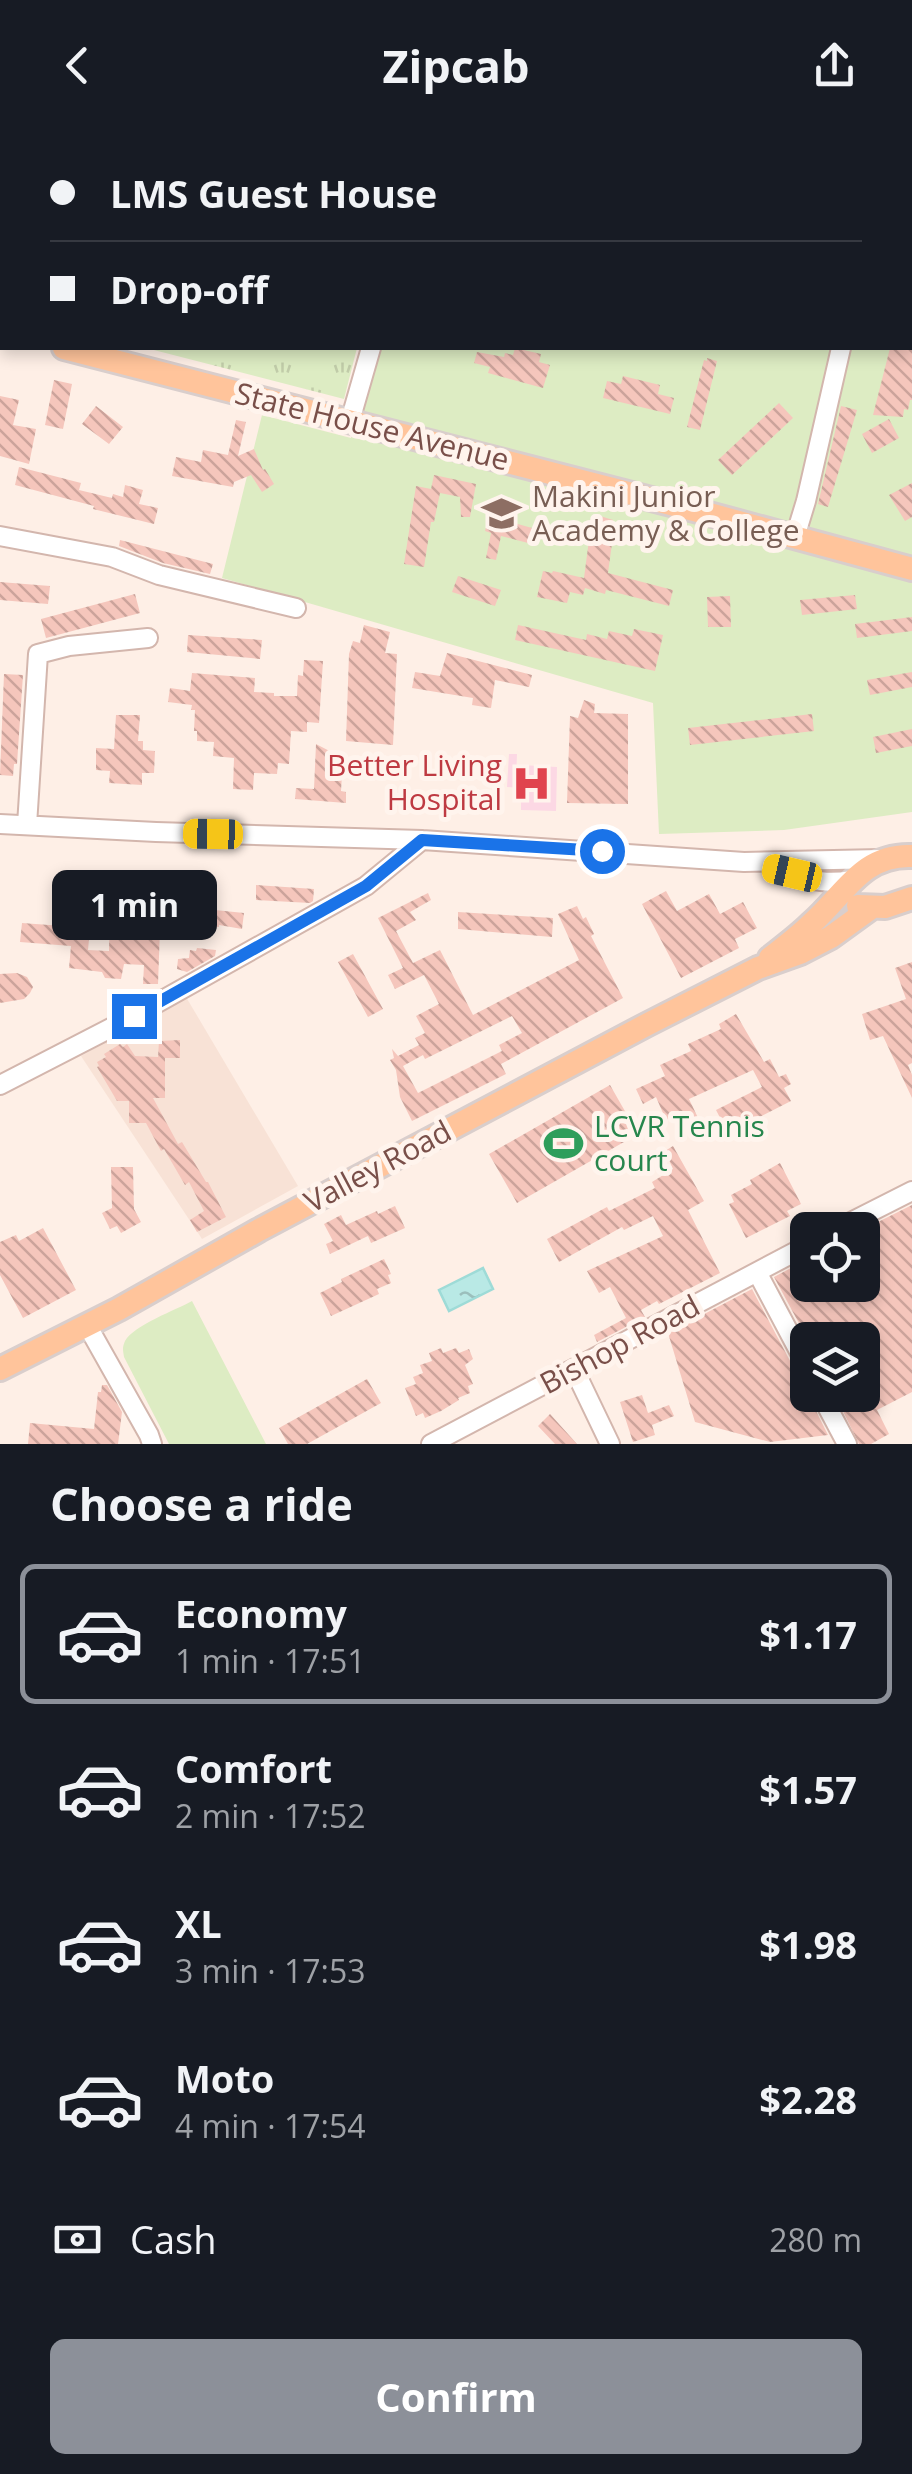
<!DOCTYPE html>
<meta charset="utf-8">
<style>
:root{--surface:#171b24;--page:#242831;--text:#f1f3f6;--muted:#9ea1a6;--line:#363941;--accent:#8c9099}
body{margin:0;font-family:"Open Sans",sans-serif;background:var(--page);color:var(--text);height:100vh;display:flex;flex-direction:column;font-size:38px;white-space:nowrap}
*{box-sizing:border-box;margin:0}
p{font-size:32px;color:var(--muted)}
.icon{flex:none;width:55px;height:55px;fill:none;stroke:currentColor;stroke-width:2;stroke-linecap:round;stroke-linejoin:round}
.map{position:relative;height:1314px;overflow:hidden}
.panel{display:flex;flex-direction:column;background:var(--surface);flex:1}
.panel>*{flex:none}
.hud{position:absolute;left:0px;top:0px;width:912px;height:220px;box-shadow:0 5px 15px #0003;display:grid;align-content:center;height:220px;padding:0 50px;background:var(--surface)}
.fabs{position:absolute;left:790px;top:1082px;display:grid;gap:20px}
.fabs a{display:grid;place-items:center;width:90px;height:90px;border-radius:15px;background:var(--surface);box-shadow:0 5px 15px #0003;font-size:50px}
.end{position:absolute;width:45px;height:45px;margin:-22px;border:12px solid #1a73e8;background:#fff;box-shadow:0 0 0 5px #fff}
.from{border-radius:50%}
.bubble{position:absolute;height:70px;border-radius:15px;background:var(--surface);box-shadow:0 5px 15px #0003;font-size:32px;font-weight:700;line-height:70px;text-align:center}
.car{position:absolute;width:30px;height:60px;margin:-30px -15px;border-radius:12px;box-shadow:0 0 8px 2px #0007;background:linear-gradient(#f5c518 24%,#345 0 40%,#f5c518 0 76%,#345 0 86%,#f5c518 0)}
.hud b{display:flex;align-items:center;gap:35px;height:95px;font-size:38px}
.hud b+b{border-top:2px solid var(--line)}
.hud i{width:25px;height:25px;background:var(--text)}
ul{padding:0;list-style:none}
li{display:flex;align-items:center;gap:30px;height:140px;margin:0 20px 15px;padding:0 30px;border:5px solid transparent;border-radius:15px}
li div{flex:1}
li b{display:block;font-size:38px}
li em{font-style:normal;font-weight:700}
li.on{border-color:var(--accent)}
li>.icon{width:90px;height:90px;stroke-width:1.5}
h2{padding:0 50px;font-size:45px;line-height:120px}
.pay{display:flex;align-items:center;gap:25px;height:110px;padding:0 50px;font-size:38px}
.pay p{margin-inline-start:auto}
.action{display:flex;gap:20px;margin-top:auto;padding:20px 50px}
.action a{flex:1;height:115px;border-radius:15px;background:var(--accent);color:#fff;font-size:40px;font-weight:700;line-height:115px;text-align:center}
header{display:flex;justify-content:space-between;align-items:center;height:130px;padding:0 50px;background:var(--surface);font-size:45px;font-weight:700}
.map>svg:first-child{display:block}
</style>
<header><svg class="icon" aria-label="back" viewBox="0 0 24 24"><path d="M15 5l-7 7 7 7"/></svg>Zipcab<svg class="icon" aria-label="share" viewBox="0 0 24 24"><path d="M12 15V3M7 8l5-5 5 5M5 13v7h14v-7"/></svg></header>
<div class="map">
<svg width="912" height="1314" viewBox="0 0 912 1314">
<defs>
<pattern id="grass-tufts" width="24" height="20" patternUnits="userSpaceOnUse" patternTransform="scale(2.5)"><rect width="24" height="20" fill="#ddecc3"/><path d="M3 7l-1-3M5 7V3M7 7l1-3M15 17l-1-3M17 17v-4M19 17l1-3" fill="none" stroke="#c1cca9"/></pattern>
<pattern id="water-ripples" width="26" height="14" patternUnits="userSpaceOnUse" patternTransform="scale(2.5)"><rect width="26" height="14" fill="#b9e9e5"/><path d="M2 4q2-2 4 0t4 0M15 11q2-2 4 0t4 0" fill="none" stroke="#9bbfbc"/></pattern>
<pattern id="building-back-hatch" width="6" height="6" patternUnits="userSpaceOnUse" patternTransform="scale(2.5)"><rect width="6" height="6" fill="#f5c6bc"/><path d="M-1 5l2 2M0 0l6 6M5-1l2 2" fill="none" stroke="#cba39b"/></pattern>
</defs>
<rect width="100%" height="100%" fill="#feefe6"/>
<path fill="#f8e2d6" d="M 186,867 L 298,1056 L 202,1109 L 81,926 Z"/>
<path fill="#fcd8e4" d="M 509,624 L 517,624 L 516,649 L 521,648 L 519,646 L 520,635 L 557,637 L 556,681 L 521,680 L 521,658 L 507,657 Z"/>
<path fill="url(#grass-tufts)" d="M 0,0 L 377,0 L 380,2 L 2,2 L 2,180 L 0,179 Z
M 146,218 L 357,218 L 344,269 Z"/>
<path fill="#ddecc3" d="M 535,0 L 912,0 L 912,682 L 784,700 L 659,704 L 653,573 L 222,448 L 262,285 L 351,308 L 376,218 L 910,218 L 910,2 L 536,2 Z
M 192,1171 L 266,1314 L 169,1314 L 124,1227 C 123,1220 122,1218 125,1211 C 134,1195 176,1180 192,1171 Z"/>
<path fill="url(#water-ripples)" stroke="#9edbd7" stroke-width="2.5" d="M 483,1138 L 493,1159 L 449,1181 L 439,1160 Z"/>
<path fill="url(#building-back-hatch)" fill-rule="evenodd" d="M 515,218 L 541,224 L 539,232 L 550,235 L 543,258 L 488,243 L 490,237 L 474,233 L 477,222 L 504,227 L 505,223 L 513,225 Z
M 890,218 L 912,218 L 912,270 L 910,270 L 908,280 L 904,279 L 903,287 L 873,285 Z
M 707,228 L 717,231 L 700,300 L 687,297 L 704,230 L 707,231 Z
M 623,246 L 660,255 L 658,264 L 674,268 L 670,284 L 603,268 L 607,251 L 621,254 Z
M 54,250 L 72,254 L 63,299 L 45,295 Z
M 0,266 L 19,270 L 13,295 L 36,299 L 29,334 L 0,326 Z
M 779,273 L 793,288 L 732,345 L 718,330 Z
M 96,276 L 123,297 L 109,314 L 82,294 Z
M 841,276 L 857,280 L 828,377 L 818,374 Z
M 889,289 L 899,308 L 872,323 L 862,304 Z
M 236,290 L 246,292 L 238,326 L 254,319 L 263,340 L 265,339 L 274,354 L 262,362 L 251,345 L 234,352 L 233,357 L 172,346 L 176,327 L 201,332 L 203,320 L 228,325 Z
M 19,337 L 81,353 L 79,360 L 112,368 L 113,364 L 123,367 L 125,355 L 143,360 L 139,374 L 158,378 L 154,394 L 93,379 L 94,376 L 15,355 Z
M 434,345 L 476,354 L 470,387 L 461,387 L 460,367 L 440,363 L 434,392 L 431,392 L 424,437 L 404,434 L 416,356 L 431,359 Z
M 912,353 L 912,387 L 905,391 L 889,365 Z
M 597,385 L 613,390 L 609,405 L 613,406 L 608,443 L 673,460 L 669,476 L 606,460 L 605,464 L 585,458 L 583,465 L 570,462 L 567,473 L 537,467 L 543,441 L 552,443 L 553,441 L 584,448 L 590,402 Z
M 489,386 L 532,398 L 528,413 L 501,406 L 496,430 L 486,428 L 491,403 L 485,401 Z
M 120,410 L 213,434 L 210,444 L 163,433 L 119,416 Z
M 458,446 L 501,460 L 495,476 L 452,462 Z
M 0,452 L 50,456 L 48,474 L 0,470 Z
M 135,464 L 140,483 L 46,508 L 41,489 Z
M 855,465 L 857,479 L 802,485 L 800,470 Z
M 730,466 L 731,497 L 708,497 L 707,467 Z
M 912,487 L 912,501 L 857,508 L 855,494 Z
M 364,495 L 390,502 L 385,523 L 397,524 L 393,615 L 346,611 L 349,524 L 353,511 L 360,513 Z
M 518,495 L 586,510 L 587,504 L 607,509 L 609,501 L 632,506 L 634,499 L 663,505 L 655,541 L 515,510 Z
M 188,505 L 262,510 L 260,529 L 187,522 Z
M 447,523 L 532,545 L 529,557 L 495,550 L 491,578 L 472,575 L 473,568 L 412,558 L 415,542 L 440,546 Z
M 304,530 L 323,531 L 319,593 L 307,592 L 307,602 L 291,601 L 289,634 L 278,633 L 277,644 L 254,643 L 253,660 L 233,659 L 234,628 L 213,626 L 214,612 L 197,611 L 197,601 L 194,601 L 195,580 L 191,580 L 192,575 L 168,572 L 170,558 L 190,561 L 192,543 L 255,548 L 254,562 L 274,563 L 274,566 L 297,566 L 298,545 L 303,546 Z
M 912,542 L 912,557 L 870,565 L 867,550 Z
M 4,544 L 23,545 L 17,634 L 14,634 L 13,646 L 0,645 Z
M 584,570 L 595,574 L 594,583 L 628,584 L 628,674 L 567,673 L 570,586 L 578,588 Z
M 812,584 L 814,601 L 690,615 L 688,598 Z
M 116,585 L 140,585 L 138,611 L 143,611 L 143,620 L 155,621 L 154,643 L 142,643 L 142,655 L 109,653 L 110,641 L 96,640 L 96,618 L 114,619 Z
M 912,599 L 912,616 L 876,623 L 873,607 Z
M 316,614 L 343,628 L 341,661 L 346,662 L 346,673 L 295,669 L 296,658 L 314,659 Z
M 117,747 L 171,750 L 170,765 L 128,763 L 127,798 L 160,799 L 158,854 L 143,854 L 144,835 L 124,834 L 121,849 L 105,848 L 102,842 L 69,838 L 71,816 L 20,812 L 22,793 L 90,798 L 88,820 L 109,821 L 110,776 L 116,776 Z
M 256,755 L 314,759 L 313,771 L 310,773 L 256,770 Z
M 666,761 L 677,781 L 709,764 L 720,784 L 743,772 L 757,798 L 735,809 L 739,818 L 681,848 L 642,774 Z
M 428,763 L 431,770 L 410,782 L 416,790 L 396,801 L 413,833 L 440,820 L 473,885 L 579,830 L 558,784 L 577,776 L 583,789 L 586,787 L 594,804 L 591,806 L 623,868 L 501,934 L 506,944 L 412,991 L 400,967 L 396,940 L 390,930 L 394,928 L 392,919 L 398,926 L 419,915 L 415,908 L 425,903 L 416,886 L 439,874 L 424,845 L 395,859 L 388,845 L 403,838 L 378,788 ZM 512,886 L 522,903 L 499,915 L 502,921 L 418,963 L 403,936 L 423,925 L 425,929 Z
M 186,777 L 244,783 L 242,799 L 219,795 L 219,797 L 184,793 Z
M 458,782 L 553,788 L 552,807 L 458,799 Z
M 197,818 L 216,820 L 215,826 L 187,842 L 177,839 L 178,829 L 189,828 L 190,820 L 196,821 Z
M 353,824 L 383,879 L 368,887 L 338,832 Z
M 912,832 L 912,933 L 908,935 L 912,945 L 912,968 L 883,906 L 870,910 L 862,884 L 906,869 L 895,838 Z
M 17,843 L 27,847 L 33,857 L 30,863 L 24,869 L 0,873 L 0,844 Z
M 736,884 L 764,932 L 770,929 L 779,947 L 786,944 L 791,954 L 784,958 L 791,971 L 728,1003 L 716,980 L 762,957 L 753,940 L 689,969 L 700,992 L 685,999 L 679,984 L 666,990 L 656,967 L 643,974 L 636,959 L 665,946 L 660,935 L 691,921 L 688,914 L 721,899 L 719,894 Z
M 180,910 L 180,928 L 165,928 L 165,968 L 153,968 L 178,1014 L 182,1012 L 206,1052 L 208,1052 L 226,1087 L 197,1102 L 190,1090 L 204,1081 L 189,1052 L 185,1055 L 164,1019 L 161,1021 L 146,993 L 129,993 L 129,971 L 117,971 L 97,937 L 99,936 L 97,932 L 106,927 L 104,924 L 120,914 L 123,917 L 127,914 L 135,926 L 158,927 L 159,911 Z
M 610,955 L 638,1004 L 517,1073 L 489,1024 Z
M 673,1016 L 704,1071 L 688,1080 L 720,1143 L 659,1174 L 657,1171 L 641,1180 L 645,1187 L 597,1212 L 594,1205 L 626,1188 L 610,1157 L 599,1163 L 587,1141 L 663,1106 L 653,1086 L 624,1100 L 622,1097 L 559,1132 L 547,1109 L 607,1077 L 609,1081 L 655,1058 L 652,1052 L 673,1039 L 665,1021 Z
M 780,1033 L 801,1074 L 787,1081 L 790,1086 L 746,1108 L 729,1074 L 734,1072 L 731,1065 L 752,1054 L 750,1050 Z
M 111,1037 L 133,1037 L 134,1079 L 141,1092 L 121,1103 L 117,1096 L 110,1099 L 102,1083 L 112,1078 Z
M 912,1075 L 912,1262 L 877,1280 L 889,1304 L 871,1314 L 859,1314 L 835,1265 L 862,1265 L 862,1210 L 808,1210 L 774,1147 L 808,1129 L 808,1155 L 866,1155 L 862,1149 L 862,1100 Z
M 395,1076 L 405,1098 L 371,1113 L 368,1106 L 330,1124 L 326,1114 L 333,1111 L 324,1094 L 341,1085 L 346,1095 L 377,1081 L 378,1084 Z
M 43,1098 L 76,1160 L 23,1188 L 0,1145 L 0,1112 L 16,1105 L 19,1111 Z
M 384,1129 L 391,1144 L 388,1145 L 391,1153 L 377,1159 L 379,1164 L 331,1186 L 320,1163 L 342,1152 L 341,1149 Z
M 752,1159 L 797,1244 L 808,1250 L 808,1265 L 828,1305 L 770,1312 L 695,1292 L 668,1203 Z
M 441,1218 L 443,1223 L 456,1218 L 459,1223 L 469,1219 L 473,1229 L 465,1235 L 473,1254 L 468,1256 L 470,1263 L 458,1268 L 459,1270 L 441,1281 L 425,1288 L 423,1283 L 416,1286 L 405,1258 L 416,1254 L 413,1247 L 423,1243 L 420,1235 L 432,1231 L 429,1223 Z
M 367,1249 L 381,1273 L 307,1314 L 288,1314 L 279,1298 Z
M 102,1255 L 107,1255 L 122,1282 L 118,1314 L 28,1314 L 30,1293 L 94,1299 L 98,1262 L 101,1262 Z
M 642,1265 L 648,1283 L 669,1275 L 674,1286 L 652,1295 L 655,1305 L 633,1312 L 620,1272 Z
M 550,1284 L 577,1314 L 555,1314 L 538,1296 Z"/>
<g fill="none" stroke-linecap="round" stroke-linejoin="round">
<defs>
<path id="minor" d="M 385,0 L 388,2
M 485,0 L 489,2
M 848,0 L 850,0
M 200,2 L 206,0
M 444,2 L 448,0
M 518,2 L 518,0
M 604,2 L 605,0
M 665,2 L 669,0
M 769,2 L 770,0
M 910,88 L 912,86
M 350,291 L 371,218
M 0,406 L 112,427 L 159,445 L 296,478
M 795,407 L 806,371 L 841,218
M 0,694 L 156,702 L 422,710 L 744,732 L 881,729
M 27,695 L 38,524 L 69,516 L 148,508
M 774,739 C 805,746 817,756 851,750
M 0,955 L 134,886 L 366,756 L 422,710
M 835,1100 L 912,1061
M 757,1142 L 808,1238
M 87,1195 L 149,1305 L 152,1314
M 574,1239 L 610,1314
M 821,1265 L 847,1314
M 431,1314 L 808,1115"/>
<path id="major" d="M 0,202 L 2,202
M 64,218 L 698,381 L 912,439
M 858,776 L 885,777 L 912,768
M 770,828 C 784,817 799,806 812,793 C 845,764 862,724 912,726
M 0,1239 L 119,1179 L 259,1100 L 648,894 L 758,838 L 800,823 L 831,807 L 871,778"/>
</defs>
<use href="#minor" stroke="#d3b6ad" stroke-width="22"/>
<use href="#major" stroke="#d9cecc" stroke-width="28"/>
<use href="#minor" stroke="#fff" stroke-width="18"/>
<use href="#major" stroke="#ffc49b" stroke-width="22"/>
</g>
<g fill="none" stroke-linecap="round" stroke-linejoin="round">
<path stroke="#1a73e8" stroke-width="12" d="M 134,886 L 366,756 L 422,710 L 602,721"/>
</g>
<defs>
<symbol id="university-bare" viewBox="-9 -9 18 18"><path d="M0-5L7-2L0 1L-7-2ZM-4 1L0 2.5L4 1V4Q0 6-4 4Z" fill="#8d6e63" stroke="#fff4ed" stroke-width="2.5" paint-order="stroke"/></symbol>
<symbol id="hospital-bare" viewBox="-9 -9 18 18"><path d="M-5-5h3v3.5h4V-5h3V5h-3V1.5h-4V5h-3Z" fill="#e0444e" stroke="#fff4ed" stroke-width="2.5" paint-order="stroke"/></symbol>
<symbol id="stadium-bare" viewBox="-9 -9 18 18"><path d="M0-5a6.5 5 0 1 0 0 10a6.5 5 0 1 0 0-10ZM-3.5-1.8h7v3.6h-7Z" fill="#2e9e5b" stroke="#fff4ed" stroke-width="2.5" paint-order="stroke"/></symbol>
</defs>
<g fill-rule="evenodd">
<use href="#university-bare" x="474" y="356" width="55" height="55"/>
<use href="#hospital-bare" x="504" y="626" width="55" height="55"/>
<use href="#stadium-bare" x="536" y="986" width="55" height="55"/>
</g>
<g text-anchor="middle" stroke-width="10" stroke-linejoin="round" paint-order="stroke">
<g font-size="30" fill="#794f49" stroke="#fff4ed">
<text transform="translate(372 297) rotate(14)" y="10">State House Avenue</text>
<text transform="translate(378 1037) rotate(-28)" y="10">Valley Road</text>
<text transform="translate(620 1215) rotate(-28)" y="10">Bishop Road</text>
</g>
<g font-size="30" fill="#785e54" stroke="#fff4ed" text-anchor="start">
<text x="532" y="377">Makini Junior<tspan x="532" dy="34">Academy &amp; College</tspan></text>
</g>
<g font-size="30" fill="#be3a42" stroke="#fff4ed" text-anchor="end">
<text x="502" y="646">Better Living<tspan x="502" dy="34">Hospital</tspan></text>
</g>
<g font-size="30" fill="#27864d" stroke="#fff4ed" text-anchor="start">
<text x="594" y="1007">LCVR Tennis<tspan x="594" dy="34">court</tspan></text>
</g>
</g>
</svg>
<div class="fabs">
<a><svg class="icon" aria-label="locate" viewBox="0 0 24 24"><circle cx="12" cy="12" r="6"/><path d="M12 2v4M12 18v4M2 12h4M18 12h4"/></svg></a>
<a><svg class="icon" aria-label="layers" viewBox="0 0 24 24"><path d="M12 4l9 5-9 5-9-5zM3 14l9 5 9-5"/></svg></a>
</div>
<i class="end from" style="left:602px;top:721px"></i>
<i class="end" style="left:134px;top:886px"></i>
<div class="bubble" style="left:52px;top:740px;width:165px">1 min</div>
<i class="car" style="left:213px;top:704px;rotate:271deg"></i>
<i class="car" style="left:792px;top:743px;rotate:283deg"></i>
<div class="hud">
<b><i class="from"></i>LMS Guest House</b>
<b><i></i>Drop-off</b>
</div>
</div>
<section class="panel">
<h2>Choose a ride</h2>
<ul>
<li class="on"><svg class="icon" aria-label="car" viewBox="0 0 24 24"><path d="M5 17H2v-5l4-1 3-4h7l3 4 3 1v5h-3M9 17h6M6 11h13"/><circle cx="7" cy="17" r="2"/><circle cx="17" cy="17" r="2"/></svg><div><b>Economy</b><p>1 min · 17:51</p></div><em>$1.17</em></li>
<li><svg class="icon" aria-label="car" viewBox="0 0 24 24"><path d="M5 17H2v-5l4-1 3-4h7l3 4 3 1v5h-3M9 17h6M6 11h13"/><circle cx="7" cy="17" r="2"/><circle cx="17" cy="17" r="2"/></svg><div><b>Comfort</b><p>2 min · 17:52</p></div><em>$1.57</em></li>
<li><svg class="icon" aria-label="car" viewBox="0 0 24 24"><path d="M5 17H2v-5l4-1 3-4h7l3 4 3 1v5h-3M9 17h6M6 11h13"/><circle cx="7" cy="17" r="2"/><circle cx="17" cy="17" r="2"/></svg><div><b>XL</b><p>3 min · 17:53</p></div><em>$1.98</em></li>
<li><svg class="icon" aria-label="car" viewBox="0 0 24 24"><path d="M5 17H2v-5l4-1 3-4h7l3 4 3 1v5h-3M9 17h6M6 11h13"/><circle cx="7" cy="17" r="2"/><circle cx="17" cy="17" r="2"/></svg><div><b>Moto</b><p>4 min · 17:54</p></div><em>$2.28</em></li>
</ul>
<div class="pay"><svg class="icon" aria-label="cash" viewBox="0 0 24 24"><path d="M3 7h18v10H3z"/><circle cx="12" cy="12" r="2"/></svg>Cash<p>280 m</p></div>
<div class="action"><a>Confirm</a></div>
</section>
